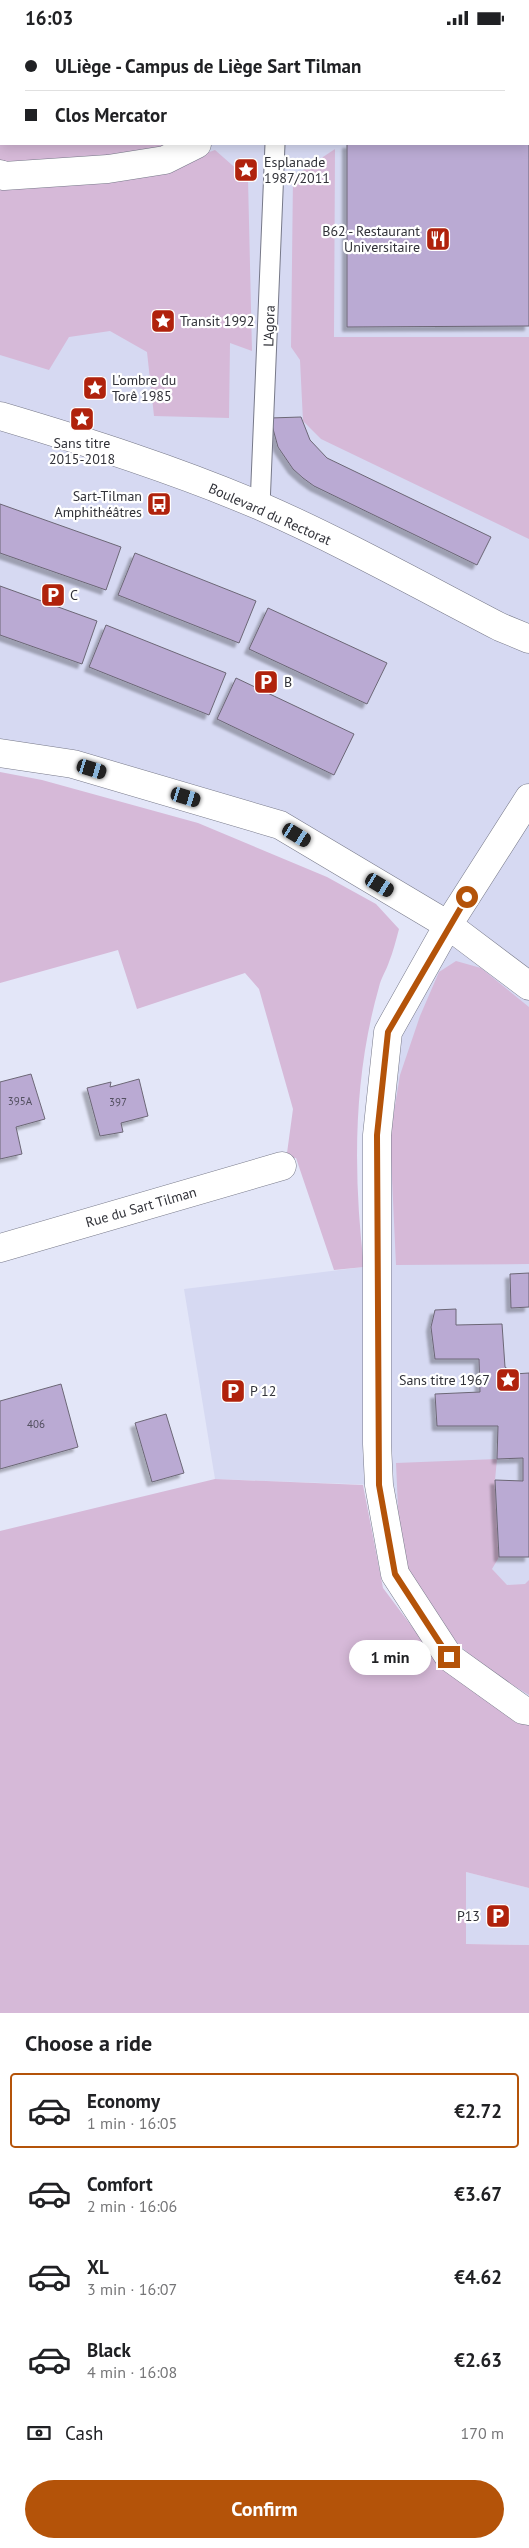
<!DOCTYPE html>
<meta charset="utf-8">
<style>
:root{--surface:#fff;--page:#f2f2f2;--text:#202124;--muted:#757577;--line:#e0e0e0;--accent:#b45309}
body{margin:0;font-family:"PT Sans",sans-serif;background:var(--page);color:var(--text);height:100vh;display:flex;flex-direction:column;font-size:19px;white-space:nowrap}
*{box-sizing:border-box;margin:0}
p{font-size:16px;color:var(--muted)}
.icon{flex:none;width:28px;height:28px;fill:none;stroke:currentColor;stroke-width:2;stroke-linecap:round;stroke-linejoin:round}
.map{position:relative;height:1978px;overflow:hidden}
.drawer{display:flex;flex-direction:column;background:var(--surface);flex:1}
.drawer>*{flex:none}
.banner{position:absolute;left:0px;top:0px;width:530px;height:110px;box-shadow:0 2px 12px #0003;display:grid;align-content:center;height:110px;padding:0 25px;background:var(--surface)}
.end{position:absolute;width:22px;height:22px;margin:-11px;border:6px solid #b45309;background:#fff;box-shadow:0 0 0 2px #fff}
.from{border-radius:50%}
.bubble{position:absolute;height:35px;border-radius:18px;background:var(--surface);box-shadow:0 2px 12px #0003;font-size:16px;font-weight:800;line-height:35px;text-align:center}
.car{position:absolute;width:15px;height:30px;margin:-15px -8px;border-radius:6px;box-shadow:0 0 4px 1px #0007;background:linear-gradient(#222 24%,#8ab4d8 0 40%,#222 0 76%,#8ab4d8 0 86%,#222 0)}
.banner b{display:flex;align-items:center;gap:18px;height:48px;font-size:19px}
.banner b+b{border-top:1px solid var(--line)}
.banner i{width:12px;height:12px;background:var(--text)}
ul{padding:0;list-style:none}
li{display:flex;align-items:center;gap:15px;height:75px;margin:0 10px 8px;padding:0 15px;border:2px solid transparent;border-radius:5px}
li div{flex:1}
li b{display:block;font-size:19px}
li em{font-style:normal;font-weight:800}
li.current{border-color:var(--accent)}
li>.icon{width:45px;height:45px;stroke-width:1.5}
h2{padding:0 25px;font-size:22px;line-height:60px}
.pay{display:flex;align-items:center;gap:12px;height:55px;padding:0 25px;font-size:19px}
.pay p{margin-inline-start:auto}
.cta{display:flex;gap:10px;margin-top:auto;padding:10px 25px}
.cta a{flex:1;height:58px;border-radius:30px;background:var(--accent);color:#fff;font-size:20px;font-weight:800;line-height:58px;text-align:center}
.status{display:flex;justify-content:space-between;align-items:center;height:35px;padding:0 25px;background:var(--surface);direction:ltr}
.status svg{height:14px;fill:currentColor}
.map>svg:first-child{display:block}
</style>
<div class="status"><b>16:03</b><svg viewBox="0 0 49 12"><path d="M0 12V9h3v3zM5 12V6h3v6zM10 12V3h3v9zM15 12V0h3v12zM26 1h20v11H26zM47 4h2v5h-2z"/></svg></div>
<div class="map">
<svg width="529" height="1978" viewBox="0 0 529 1978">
<defs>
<filter id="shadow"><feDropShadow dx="-4.5" dy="4.5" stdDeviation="1" flood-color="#0004"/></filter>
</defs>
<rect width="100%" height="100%" fill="#e3e6f8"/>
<path fill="#d6d9f2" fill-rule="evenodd" d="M 0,0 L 529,0 L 529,1676 L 449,1622 L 379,1450 L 215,1444 L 184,1254 L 364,1232 L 388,997 L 448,890 L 280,790 L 0,718 ZM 1,1 L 529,1 L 529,109 L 1,109 Z
M 466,1837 L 529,1853 L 529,1910 L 466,1909 Z"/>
<path fill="#d6b9d8" d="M 0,0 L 217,0 L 218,1 L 1,1 L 1,109 L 178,109 L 166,116 L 0,138 Z
M 284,0 L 450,0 L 450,1 L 285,1 Z
M 335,114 L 334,302 L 529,302 L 529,504 L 321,404 L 303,386 L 300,325 L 291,312 L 293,142 Z
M 215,115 L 248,144 L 252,316 L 230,308 L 229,383 L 154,381 L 147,317 L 110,296 L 69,302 L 49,335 L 0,320 L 0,142 L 165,133 Z
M 0,737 L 42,745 L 198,788 L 327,842 L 376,869 L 399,894 C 396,905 393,917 389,927 C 386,936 381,943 379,952 C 353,1043 353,1138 364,1232 L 334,1235 L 296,1123 L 288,1123 L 287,1118 L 293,1074 L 259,954 L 245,938 L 137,974 L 118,915 L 0,948 Z
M 456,926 L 481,933 L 529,972 L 529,1229 L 396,1230 L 390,1101 L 400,1040 L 420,981 L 439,937 Z
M 497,1424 L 495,1445 L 499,1522 L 492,1534 L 507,1550 L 525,1549 L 529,1545 L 529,1660 L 481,1631 L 444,1595 L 411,1548 L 399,1495 L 396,1428 Z
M 215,1444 L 363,1450 L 383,1553 L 437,1625 L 529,1689 L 529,1853 L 466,1837 L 466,1909 L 529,1910 L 529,1978 L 0,1978 L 0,1496 Z"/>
<path fill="#baaad3" stroke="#6c6776" filter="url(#shadow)" d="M 529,104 L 529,291 L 347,292 L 347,109 L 529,109 Z
M 301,382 L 310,405 L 327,423 L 491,502 L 477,530 L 314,451 L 303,443 L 293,434 L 278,412 L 270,383 Z
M 0,469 L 121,512 L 106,555 L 0,518 Z
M 135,518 L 256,566 L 239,608 L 118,560 Z
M 0,551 L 97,586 L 82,629 L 0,600 Z
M 268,573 L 387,628 L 367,669 L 249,614 Z
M 106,590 L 226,638 L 209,680 L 89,632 Z
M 236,643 L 354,699 L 334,740 L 217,684 Z
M 31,1039 L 45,1084 L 16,1092 L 22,1119 L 0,1124 L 0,1047 Z
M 139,1044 L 148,1081 L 121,1088 L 123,1097 L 100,1101 L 87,1053 L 111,1047 L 110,1052 Z
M 529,1238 L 529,1272 L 511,1273 L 510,1239 Z
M 456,1274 L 456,1290 L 502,1289 L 505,1332 L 514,1339 L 529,1338 L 529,1522 L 499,1522 L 495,1445 L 523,1446 L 523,1423 L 497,1424 L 498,1391 L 437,1391 L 435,1359 L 480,1357 L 479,1324 L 435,1324 L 431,1292 L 435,1275 Z
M 61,1349 L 78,1412 L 0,1434 L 0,1366 Z
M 166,1379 L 184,1438 L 152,1447 L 135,1388 Z"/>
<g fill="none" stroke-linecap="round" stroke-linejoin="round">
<defs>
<path id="service" d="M 240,0 L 241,1
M 260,471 L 275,109"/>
<path id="pedestrian" d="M 0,139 L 4,141 L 108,134 L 165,125 L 197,109"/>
<path id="minor" d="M 0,381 C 88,407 176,435 260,471 C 342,507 421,551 500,592 L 529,604
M 0,718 L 73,729 L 280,790 L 448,890 L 529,951
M 529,763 L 448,890 L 388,997 L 377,1100 L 377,1409 L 379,1450 L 395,1539 L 449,1622 L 523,1675 L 529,1676
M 0,1213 L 282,1131"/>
</defs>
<use href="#service" stroke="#777989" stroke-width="21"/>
<use href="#pedestrian" stroke="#777989" stroke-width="29"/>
<use href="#minor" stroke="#777989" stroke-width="29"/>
<use href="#service" stroke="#fff" stroke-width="19"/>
<use href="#pedestrian" stroke="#fff" stroke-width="28"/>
<use href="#minor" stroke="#fff" stroke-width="28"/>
</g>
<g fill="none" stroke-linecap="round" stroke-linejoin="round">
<path stroke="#b45309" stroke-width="6" d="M 449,1622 L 395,1539 L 379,1450 L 377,1100 L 388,997 L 467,862"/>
</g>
<defs>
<symbol id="sight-square" viewBox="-11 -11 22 22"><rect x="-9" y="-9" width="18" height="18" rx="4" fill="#b0220c" stroke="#fff"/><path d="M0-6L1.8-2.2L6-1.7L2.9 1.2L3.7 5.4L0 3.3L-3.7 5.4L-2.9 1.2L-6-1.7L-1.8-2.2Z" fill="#fff"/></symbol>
<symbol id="restaurant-square" viewBox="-11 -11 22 22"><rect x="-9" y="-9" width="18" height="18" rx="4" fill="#b0220c" stroke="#fff"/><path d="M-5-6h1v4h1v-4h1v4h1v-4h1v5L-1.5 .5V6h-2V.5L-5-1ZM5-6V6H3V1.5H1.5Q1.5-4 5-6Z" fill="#fff"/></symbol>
<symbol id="bus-square" viewBox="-11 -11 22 22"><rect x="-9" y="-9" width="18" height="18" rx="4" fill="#b0220c" stroke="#fff"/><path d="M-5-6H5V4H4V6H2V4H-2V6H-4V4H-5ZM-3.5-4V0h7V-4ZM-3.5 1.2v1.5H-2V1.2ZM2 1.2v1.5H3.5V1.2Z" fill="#fff"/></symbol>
<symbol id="parking-square" viewBox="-11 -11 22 22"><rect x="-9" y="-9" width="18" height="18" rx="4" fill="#b0220c" stroke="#fff"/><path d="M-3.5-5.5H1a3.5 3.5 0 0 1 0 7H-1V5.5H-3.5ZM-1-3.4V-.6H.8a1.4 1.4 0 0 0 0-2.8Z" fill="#fff"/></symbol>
</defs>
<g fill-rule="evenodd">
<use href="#sight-square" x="232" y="121" width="28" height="28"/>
<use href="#restaurant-square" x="424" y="190" width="28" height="28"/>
<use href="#sight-square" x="149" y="272" width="28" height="28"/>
<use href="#sight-square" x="81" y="339" width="28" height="28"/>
<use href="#sight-square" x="68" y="370" width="28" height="28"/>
<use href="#bus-square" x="145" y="455" width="28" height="28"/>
<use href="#parking-square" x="39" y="546" width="28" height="28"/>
<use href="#parking-square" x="252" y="633" width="28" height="28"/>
<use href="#sight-square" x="494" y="1331" width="28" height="28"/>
<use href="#parking-square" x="219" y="1342" width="28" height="28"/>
<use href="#parking-square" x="484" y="1867" width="28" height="28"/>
</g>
<g text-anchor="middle" stroke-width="4.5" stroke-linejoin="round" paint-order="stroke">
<g font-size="11" fill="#524f5f">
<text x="20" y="1070">395A</text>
<text x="118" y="1071">397</text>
<text x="36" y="1393">406</text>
</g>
<g font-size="14" fill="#303138" stroke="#fff" text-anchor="start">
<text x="264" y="132">Esplanade<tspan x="264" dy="16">1987/2011</tspan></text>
<text x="420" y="201" text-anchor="end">B62 - Restaurant<tspan x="420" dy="16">Universitaire</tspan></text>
<text x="180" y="291">Transit 1992</text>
<text x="112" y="350">L'ombre du<tspan x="112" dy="16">Torê 1985</tspan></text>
<text x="82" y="413" text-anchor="middle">Sans titre<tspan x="82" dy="16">2015-2018</tspan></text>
<text x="142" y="466" text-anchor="end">Sart-Tilman<tspan x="142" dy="16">Amphithéâtres</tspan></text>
<text x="70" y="565">C</text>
<text x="284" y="652">B</text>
<text x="490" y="1350" text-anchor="end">Sans titre 1967</text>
<text x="250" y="1361">P 12</text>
<text x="480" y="1886" text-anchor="end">P13</text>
</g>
<g font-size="14" fill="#303138" stroke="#fff">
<text transform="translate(269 291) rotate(-88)" y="5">L'Agora</text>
<text transform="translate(270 479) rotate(24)" y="5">Boulevard du Rectorat</text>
<text transform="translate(141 1172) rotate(-16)" y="5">Rue du Sart Tilman</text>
</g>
</g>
</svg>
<i class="end from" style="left:467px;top:862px"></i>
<i class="end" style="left:449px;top:1622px"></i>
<div class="bubble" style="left:349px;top:1605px;width:82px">1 min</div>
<i class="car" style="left:92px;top:734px;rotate:107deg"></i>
<i class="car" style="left:186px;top:762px;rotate:107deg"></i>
<i class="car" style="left:297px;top:800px;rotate:121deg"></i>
<i class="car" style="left:380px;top:850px;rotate:121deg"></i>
<div class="banner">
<b><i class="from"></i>ULiège - Campus de Liège Sart Tilman</b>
<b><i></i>Clos Mercator</b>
</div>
</div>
<section class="drawer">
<h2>Choose a ride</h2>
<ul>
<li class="current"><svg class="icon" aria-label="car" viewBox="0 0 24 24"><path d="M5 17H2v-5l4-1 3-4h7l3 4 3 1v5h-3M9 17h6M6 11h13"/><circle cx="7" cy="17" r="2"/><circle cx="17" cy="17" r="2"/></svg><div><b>Economy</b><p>1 min · 16:05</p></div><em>€2.72</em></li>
<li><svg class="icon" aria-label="car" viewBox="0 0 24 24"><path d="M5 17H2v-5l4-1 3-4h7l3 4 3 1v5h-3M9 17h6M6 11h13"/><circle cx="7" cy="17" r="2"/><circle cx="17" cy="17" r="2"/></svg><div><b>Comfort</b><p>2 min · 16:06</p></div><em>€3.67</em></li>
<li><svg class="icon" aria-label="car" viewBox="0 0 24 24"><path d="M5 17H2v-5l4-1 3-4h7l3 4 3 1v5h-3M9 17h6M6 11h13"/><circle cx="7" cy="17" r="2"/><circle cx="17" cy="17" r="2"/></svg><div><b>XL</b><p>3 min · 16:07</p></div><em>€4.62</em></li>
<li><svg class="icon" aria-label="car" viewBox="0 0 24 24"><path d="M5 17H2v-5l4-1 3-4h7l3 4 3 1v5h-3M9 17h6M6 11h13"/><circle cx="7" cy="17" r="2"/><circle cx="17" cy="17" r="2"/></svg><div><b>Black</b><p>4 min · 16:08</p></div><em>€2.63</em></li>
</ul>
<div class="pay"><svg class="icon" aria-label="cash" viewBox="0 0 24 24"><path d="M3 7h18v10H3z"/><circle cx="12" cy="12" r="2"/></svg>Cash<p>170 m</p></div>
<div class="cta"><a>Confirm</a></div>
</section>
